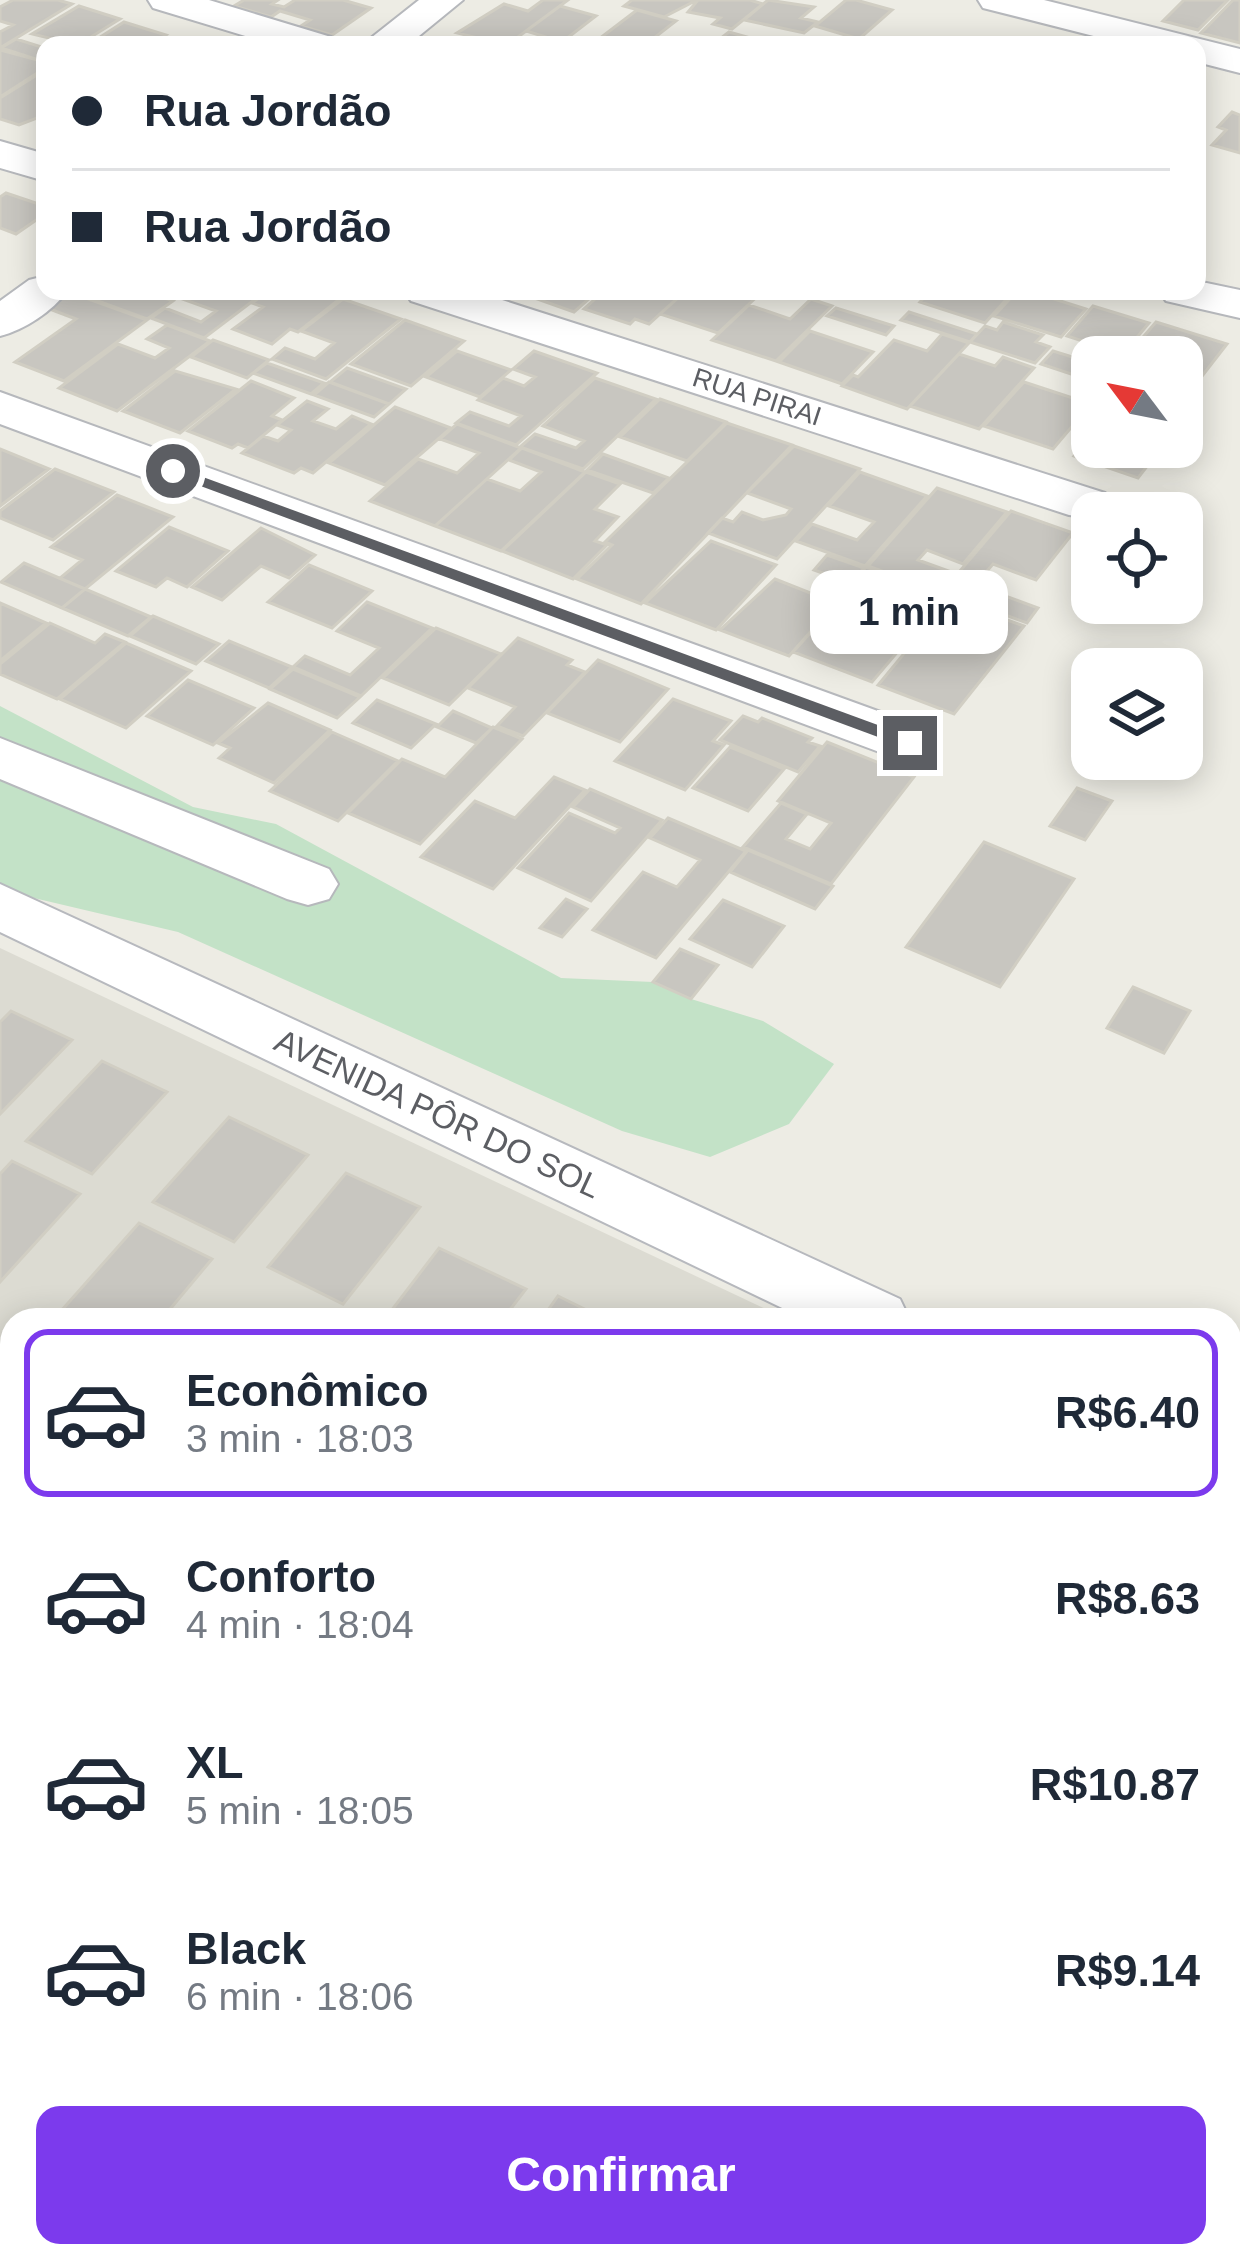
<!DOCTYPE html>
<html lang="pt">
<meta charset="utf-8">
<style>
:root{--surface:#fff;--page:#f6f6f7;--text:#1f2937;--muted:#747a83;--line:#e0e1e3;--accent:#7c3aed}
body{margin:0;font-family:Arial,sans-serif;background:var(--page);color:var(--text);height:100vh;display:flex;flex-direction:column;font-size:45px;white-space:nowrap}
*{box-sizing:border-box;margin:0}
p{font-size:39px;color:var(--muted)}
.icon{flex:none;width:66px;height:66px;fill:none;stroke:currentColor;stroke-width:2;stroke-linecap:round;stroke-linejoin:round}
.map{position:relative;flex:1;overflow:hidden}
.panel{position:absolute;left:0px;top:1308px;width:1242px;height:960px;display:flex;flex-direction:column;background:var(--surface);border-radius:36px 36px 0 0;box-shadow:0 6px 30px #0003}
.panel>*{flex:none}
.banner{position:absolute;left:36px;top:36px;width:1170px;height:264px;border-radius:24px;box-shadow:0 6px 30px #0003;display:grid;align-content:center;height:264px;padding:0 36px;background:var(--surface)}
.needle{width:78px;rotate:302deg}
.buttons{position:absolute;left:1071px;top:336px;display:grid;gap:24px}
.buttons a{display:grid;place-items:center;width:132px;height:132px;border-radius:24px;background:var(--surface);box-shadow:0 6px 30px #0003;font-size:60px}
.end{position:absolute;width:54px;height:54px;margin:-27px;border:15px solid #5c5e63;background:#fff;box-shadow:0 0 0 6px #fff}
.from{border-radius:50%}
.bubble{position:absolute;height:84px;border-radius:24px;background:var(--surface);box-shadow:0 6px 30px #0003;font-size:39px;font-weight:700;line-height:84px;text-align:center}
.banner b{display:flex;align-items:center;gap:42px;height:114px;font-size:45px}
.banner b+b{border-top:3px solid var(--line)}
.banner i{width:30px;height:30px;background:var(--text)}
ul{padding:21px 0 0;list-style:none}
li{display:flex;align-items:center;gap:36px;height:168px;margin:0 24px 18px;padding:0 12px;border:6px solid transparent;border-radius:24px}
li div{flex:1}
li b{display:block;font-size:45px}
li em{font-style:normal;font-weight:700}
li.on{border-color:var(--accent)}
li>.icon{width:108px;height:108px;stroke-width:1.5}
.button{display:flex;gap:24px;margin-top:auto;padding:24px 36px}
.button a{flex:1;height:138px;border-radius:24px;background:var(--accent);color:#fff;font-size:48px;font-weight:700;line-height:138px;text-align:center}
.map>svg:first-child{display:block}
</style>
<div class="map">
<svg width="1240" height="2268" viewBox="0 0 1240 2268">
<rect width="100%" height="100%" fill="#edece4"/>
<path fill="#dcdbd2" d="M 0,948 L 789,1320 L 12,1320 L 12,1439 L 0,1433 Z"/>
<path fill="#c3e2c7" d="M 0,706 L 193,807 L 276,824 L 561,978 L 653,982 L 691,999 L 763,1021 L 834,1064 L 789,1124 L 710,1157 L 622,1131 L 178,932 L 0,890 Z
M 1230,1533 L 1240,1538 L 1240,2268 L 608,2268 L 616,2256 L 1230,2256 Z"/>
<path fill="#c8c6c0" stroke="#d1cec3" stroke-width="3" d="M 13,0 L 58,0 L 72,4 L 0,48 L 0,32 L 13,25 L 0,21 L 0,7 Z
M 244,0 L 278,0 L 272,4 L 284,7 L 295,0 L 343,0 L 371,8 L 332,35 L 301,26 L 310,20 L 280,11 L 271,17 L 234,6 Z
M 543,0 L 568,0 L 507,45 L 457,33 L 504,4 L 528,11 Z
M 632,0 L 697,0 L 664,17 L 624,6 Z
M 698,0 L 750,0 L 763,4 L 732,29 L 713,24 L 720,18 L 688,12 Z
M 768,0 L 814,7 L 801,18 L 818,22 L 804,33 L 744,20 Z
M 846,0 L 856,0 L 892,10 L 859,39 L 815,26 Z
M 1184,0 L 1228,0 L 1198,30 L 1163,21 Z
M 1233,0 L 1240,0 L 1240,43 L 1201,33 Z
M 79,6 L 120,19 L 78,45 L 32,34 Z
M 560,6 L 596,16 L 562,42 L 526,31 Z
M 637,10 L 676,21 L 645,45 L 591,45 Z
M 124,22 L 166,35 L 151,45 L 91,43 Z
M 729,32 L 775,45 L 716,42 Z
M 16,39 L 45,48 L 45,62 L 1,48 Z
M 0,50 L 45,62 L 45,68 L 0,97 Z
M 45,70 L 45,115 L 19,125 L 0,119 L 0,98 Z
M 1232,112 L 1240,115 L 1240,153 L 1212,145 L 1226,130 L 1218,127 Z
M 6,193 L 45,206 L 45,214 L 16,234 L 0,228 L 0,197 Z
M 146,291 L 173,301 L 147,319 L 76,293 Z
M 185,291 L 266,291 L 204,338 L 151,318 L 165,308 L 201,322 L 216,311 L 177,297 Z
M 268,291 L 321,291 L 341,298 L 298,332 L 290,329 L 272,344 L 233,329 L 263,307 L 252,303 Z
M 515,291 L 598,291 L 574,312 Z
M 604,291 L 680,291 L 684,292 L 649,324 L 635,319 L 630,324 L 584,309 Z
M 686,291 L 763,291 L 718,333 L 660,314 Z
M 930,291 L 937,292 L 1014,291 L 985,323 L 920,302 Z
M 1017,291 L 1029,291 L 1086,309 L 1061,337 L 994,316 Z
M 69,292 L 147,320 L 64,381 L 15,362 L 76,319 L 47,308 Z
M 343,299 L 401,319 L 326,379 L 272,359 L 285,348 L 315,359 L 334,343 L 301,331 Z
M 811,299 L 832,306 L 776,361 L 712,340 L 749,305 L 790,319 Z
M 1093,306 L 1149,323 L 1123,354 L 1067,336 Z
M 836,308 L 894,326 L 886,335 L 827,316 Z
M 909,312 L 977,334 L 970,342 L 901,320 Z
M 405,320 L 464,341 L 411,386 L 351,364 Z
M 1003,322 L 1043,335 L 1036,342 L 1050,347 L 1035,363 L 970,342 L 985,326 L 997,330 Z
M 1156,322 L 1227,344 L 1199,380 L 1182,375 L 1182,357 L 1126,357 Z
M 167,325 L 210,341 L 117,411 L 59,388 L 118,344 L 155,358 L 169,348 L 147,339 Z
M 810,331 L 873,352 L 842,384 L 779,362 Z
M 942,334 L 969,343 L 907,409 L 842,386 L 853,375 L 858,377 L 894,340 L 927,351 Z
M 213,340 L 269,360 L 247,378 L 191,357 Z
M 457,351 L 511,370 L 480,397 L 426,377 Z
M 534,351 L 597,373 L 516,445 L 456,423 L 470,412 L 509,426 L 521,416 L 478,400 L 503,378 L 524,386 L 535,377 L 513,369 Z
M 1053,351 L 1092,363 L 1092,381 L 1041,364 Z
M 959,354 L 995,366 L 1003,357 L 1034,368 L 979,429 L 910,406 Z
M 267,363 L 324,383 L 311,394 L 253,373 Z
M 347,368 L 406,389 L 389,404 L 330,382 Z
M 175,371 L 236,389 L 180,433 L 123,411 Z
M 595,378 L 656,399 L 583,469 L 520,447 L 535,434 L 576,448 L 584,441 L 543,426 Z
M 251,381 L 294,398 L 272,416 L 282,420 L 248,448 L 238,444 L 232,448 L 188,431 Z
M 329,382 L 389,404 L 374,417 L 314,395 Z
M 1024,382 L 1091,404 L 1053,449 L 984,426 Z
M 660,399 L 726,422 L 687,461 L 620,437 Z
M 307,401 L 328,409 L 313,421 L 336,429 L 352,416 L 371,424 L 313,473 L 301,468 L 294,473 L 242,453 L 263,436 L 278,441 L 291,430 L 277,425 Z
M 395,407 L 451,428 L 385,485 L 329,463 Z
M 727,423 L 792,445 L 641,604 L 577,579 L 612,545 L 605,542 Z
M 457,424 L 521,448 L 435,526 L 370,501 L 418,459 L 457,473 L 479,453 L 440,439 Z
M 1092,434 L 1092,447 L 1162,447 L 1138,478 L 1074,456 Z
M 794,446 L 860,469 L 777,559 L 708,533 L 722,518 L 733,522 L 742,512 L 763,520 L 786,515 L 791,509 L 747,493 Z
M 522,448 L 585,472 L 501,551 L 435,526 L 487,479 L 520,491 L 541,472 L 509,460 Z
M 0,449 L 49,469 L 0,506 Z
M 603,454 L 669,478 L 653,493 L 587,470 Z
M 55,469 L 114,492 L 53,540 L 0,518 L 0,511 Z
M 586,472 L 620,484 L 595,509 L 618,517 L 595,541 L 607,545 L 573,579 L 502,551 Z
M 860,472 L 927,496 L 865,566 L 796,541 L 812,524 L 857,540 L 874,522 L 829,506 Z
M 937,488 L 1007,512 L 963,564 L 927,550 L 918,560 L 954,573 L 939,592 L 868,566 Z
M 117,495 L 173,517 L 85,589 L 60,578 L 82,560 L 51,547 Z
M 1011,511 L 1073,533 L 1036,580 L 993,564 L 975,585 L 1038,608 L 1027,623 L 942,592 Z
M 169,527 L 228,551 L 187,587 L 167,578 L 156,587 L 116,571 Z
M 261,528 L 315,555 L 289,578 L 261,566 L 222,600 L 192,587 Z
M 711,541 L 776,565 L 716,630 L 645,603 Z
M 827,555 L 864,568 L 851,583 L 814,570 Z
M 24,563 L 85,589 L 62,608 L 1,582 Z
M 309,565 L 372,591 L 332,628 L 268,602 Z
M 866,567 L 943,595 L 927,616 L 849,587 Z
M 775,579 L 836,603 L 789,656 L 720,630 Z
M 85,589 L 151,617 L 128,636 L 62,608 Z
M 949,599 L 1024,626 L 954,714 L 878,685 Z
M 367,602 L 432,628 L 361,696 L 293,667 L 305,656 L 350,675 L 379,648 L 337,631 Z
M 847,602 L 917,629 L 872,682 L 793,652 L 830,611 L 836,614 Z
M 0,603 L 46,623 L 0,661 Z
M 153,616 L 219,644 L 196,664 L 130,636 Z
M 50,623 L 95,643 L 105,634 L 125,642 L 57,699 L 0,674 L 0,664 Z
M 436,628 L 501,654 L 449,705 L 383,678 Z
M 518,638 L 572,660 L 567,665 L 585,672 L 523,736 L 497,726 L 515,707 L 468,688 Z
M 229,641 L 292,667 L 269,688 L 206,661 Z
M 126,643 L 191,671 L 126,728 L 60,699 Z
M 598,660 L 668,689 L 620,742 L 547,713 Z
M 293,669 L 360,697 L 337,718 L 270,689 Z
M 188,680 L 254,708 L 213,745 L 147,716 Z
M 673,699 L 731,721 L 713,741 L 724,745 L 685,790 L 615,761 Z
M 377,700 L 436,724 L 411,748 L 353,723 Z
M 268,703 L 330,730 L 274,783 L 219,758 L 230,748 L 218,743 Z
M 453,711 L 492,728 L 476,743 L 437,727 Z
M 743,716 L 758,722 L 762,718 L 812,738 L 808,742 L 820,746 L 798,772 L 720,740 Z
M 493,727 L 522,739 L 420,844 L 348,813 L 402,759 L 445,777 Z
M 332,732 L 398,761 L 338,821 L 270,791 Z
M 827,742 L 914,777 L 831,884 L 743,847 L 781,803 L 807,814 L 786,839 L 810,849 L 831,823 L 778,801 Z
M 730,747 L 784,769 L 748,811 L 693,788 Z
M 554,777 L 585,790 L 493,889 L 421,857 L 475,801 L 515,818 Z
M 1077,788 L 1112,801 L 1085,840 L 1050,826 Z
M 590,789 L 662,820 L 591,901 L 518,868 L 569,813 L 615,833 L 620,828 L 573,807 Z
M 668,818 L 746,851 L 656,958 L 593,930 L 643,872 L 677,887 L 700,860 L 650,838 Z
M 984,842 L 1074,879 L 1000,987 L 906,947 Z
M 748,850 L 833,886 L 815,909 L 730,872 Z
M 566,899 L 587,909 L 562,937 L 540,928 Z
M 723,900 L 784,926 L 752,967 L 690,939 Z
M 680,949 L 718,965 L 691,999 L 653,982 Z
M 1133,987 L 1190,1011 L 1164,1053 L 1107,1028 Z
M 11,1011 L 72,1040 L 0,1114 L 0,1022 Z
M 102,1061 L 167,1092 L 92,1174 L 26,1141 Z
M 229,1117 L 308,1155 L 234,1242 L 153,1202 Z
M 12,1161 L 80,1194 L 0,1282 L 0,1174 Z
M 346,1173 L 420,1207 L 343,1304 L 268,1267 Z
M 139,1223 L 212,1259 L 161,1320 L 53,1320 Z
M 439,1248 L 526,1289 L 502,1320 L 397,1320 L 388,1315 Z
M 558,1296 L 607,1320 L 541,1320 Z
M 10,1632 L 12,1633 L 12,1732 L 0,1725 L 0,1644 Z
M 0,1958 L 12,1966 L 12,2002 L 0,2019 Z
M 12,2037 L 12,2095 L 0,2087 L 0,2053 Z
M 0,2104 L 12,2112 L 12,2176 L 2,2191 Z
M 195,2256 L 330,2256 L 323,2268 L 187,2268 Z"/>
<g fill="none" stroke-linecap="round" stroke-linejoin="round">
<defs>
<path id="street" d="M 148,0 L 209,0 L 331,37 L 337,45 L 275,45 L 153,8 Z
M 419,0 L 463,0 L 408,45 L 362,45 Z
M 978,0 L 1044,0 L 1240,49 L 1240,73 L 1197,62 L 1197,45 L 1129,45 L 983,8 Z
M 0,141 L 45,154 L 45,181 L 0,168 Z
M 45,276 L 45,291 L 67,291 C 53,311 24,330 0,336 L 0,301 L 29,280 Z
M 1197,281 L 1240,290 L 1240,318 L 1166,301 L 1159,291 L 1197,291 Z
M 404,291 L 474,291 L 1105,493 L 1112,504 L 1106,513 L 1092,513 L 1092,518 L 1069,515 L 411,301 Z
M 0,392 L 930,730 L 938,743 L 930,756 L 910,762 L 890,756 L 0,424 Z
M 0,738 L 329,869 L 338,884 L 329,899 L 308,905 L 287,899 L 0,779 Z
M 0,1443 L 12,1447 L 12,1515 L 0,1510 Z
M 523,2256 L 619,2256 L 614,2268 L 518,2268 Z"/>
<path id="secondary" d="M 0,884 L 900,1299 L 910,1320 L 807,1320 L 0,932 Z
M 1230,1455 L 1240,1459 L 1240,1526 L 1230,1522 Z"/>
</defs>
<use href="#street" stroke="#b6b8bc" stroke-width="4"/>
<use href="#secondary" stroke="#b7b9be" stroke-width="4"/>
<use href="#street" fill="#fff" fill-rule="evenodd"/>
<use href="#secondary" fill="#fff" fill-rule="evenodd"/>
</g>
<path fill="#5c5e63" d="M 173,466 L 916,739 L 919,743 L 905,747 L 168,474 Z"/>
<g text-anchor="middle" stroke-width="9" stroke-linejoin="round" paint-order="stroke">
<g font-size="27" fill="#5c5e63" stroke="#fff">
<text transform="translate(757 397) rotate(18)" y="9">RUA PIRAI</text>
</g>
<g font-size="33" fill="#5c5e63" stroke="#fff">
<text transform="translate(438 1113) rotate(25)" y="12">AVENIDA PÔR DO SOL</text>
</g>
</g>
</svg>
<div class="buttons">
<a><svg class="needle" viewBox="-14 -14 28 28"><path d="M0-13l5 13h-10z" fill="#e53935"/><path d="M0 13l5-13h-10z" fill="#747a83"/></svg></a>
<a><svg class="icon" aria-label="locate" viewBox="0 0 24 24"><circle cx="12" cy="12" r="6"/><path d="M12 2v4M12 18v4M2 12h4M18 12h4"/></svg></a>
<a><svg class="icon" aria-label="layers" viewBox="0 0 24 24"><path d="M12 4l9 5-9 5-9-5zM3 14l9 5 9-5"/></svg></a>
</div>
<i class="end from" style="left:173px;top:471px"></i>
<i class="end" style="left:910px;top:743px"></i>
<div class="bubble" style="left:810px;top:570px;width:198px">1 min</div>
<div class="banner">
<b><i class="from"></i>Rua Jordão</b>
<b><i></i>Rua Jordão</b>
</div>
<section class="panel">
<ul>
<li class="on"><svg class="icon" aria-label="car" viewBox="0 0 24 24"><path d="M5 17H2v-5l4-1 3-4h7l3 4 3 1v5h-3M9 17h6M6 11h13"/><circle cx="7" cy="17" r="2"/><circle cx="17" cy="17" r="2"/></svg><div><b>Econômico</b><p>3 min · 18:03</p></div><em>R$6.40</em></li>
<li><svg class="icon" aria-label="car" viewBox="0 0 24 24"><path d="M5 17H2v-5l4-1 3-4h7l3 4 3 1v5h-3M9 17h6M6 11h13"/><circle cx="7" cy="17" r="2"/><circle cx="17" cy="17" r="2"/></svg><div><b>Conforto</b><p>4 min · 18:04</p></div><em>R$8.63</em></li>
<li><svg class="icon" aria-label="car" viewBox="0 0 24 24"><path d="M5 17H2v-5l4-1 3-4h7l3 4 3 1v5h-3M9 17h6M6 11h13"/><circle cx="7" cy="17" r="2"/><circle cx="17" cy="17" r="2"/></svg><div><b>XL</b><p>5 min · 18:05</p></div><em>R$10.87</em></li>
<li><svg class="icon" aria-label="car" viewBox="0 0 24 24"><path d="M5 17H2v-5l4-1 3-4h7l3 4 3 1v5h-3M9 17h6M6 11h13"/><circle cx="7" cy="17" r="2"/><circle cx="17" cy="17" r="2"/></svg><div><b>Black</b><p>6 min · 18:06</p></div><em>R$9.14</em></li>
</ul>
<div class="button"><a>Confirmar</a></div>
</section>
</div>
